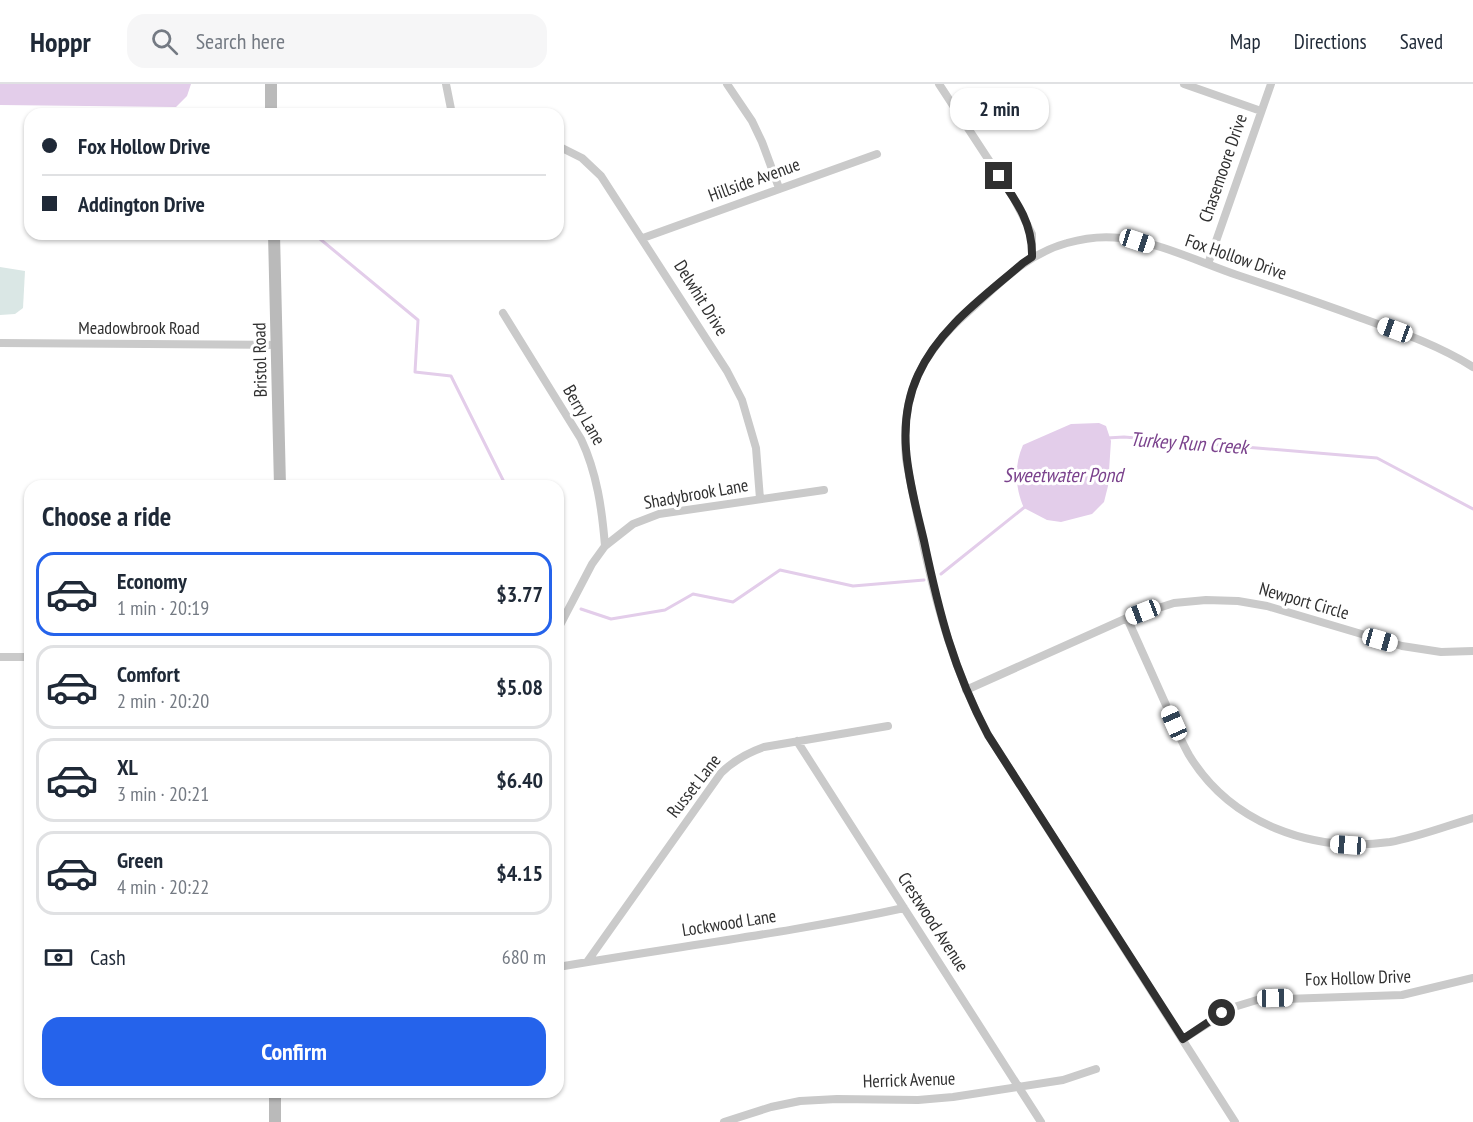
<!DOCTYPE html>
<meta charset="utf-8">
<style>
:root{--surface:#fff;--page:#f6f6f7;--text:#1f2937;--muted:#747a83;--line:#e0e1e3;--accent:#2563eb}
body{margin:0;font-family:"PT Sans Narrow",sans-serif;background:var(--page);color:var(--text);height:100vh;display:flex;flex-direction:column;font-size:22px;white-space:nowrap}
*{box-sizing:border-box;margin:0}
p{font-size:20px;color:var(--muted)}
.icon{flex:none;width:33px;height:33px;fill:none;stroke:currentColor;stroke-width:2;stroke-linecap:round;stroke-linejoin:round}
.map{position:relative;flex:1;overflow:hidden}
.details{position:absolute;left:24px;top:396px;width:540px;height:618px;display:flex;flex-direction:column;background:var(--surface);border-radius:18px;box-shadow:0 2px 4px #0004}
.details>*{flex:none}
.guide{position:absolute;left:24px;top:24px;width:540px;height:132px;border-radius:18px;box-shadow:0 2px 4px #0004;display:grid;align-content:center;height:132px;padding:0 18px;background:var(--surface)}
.end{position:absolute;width:27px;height:27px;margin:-14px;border:8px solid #303030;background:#fff;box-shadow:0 0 0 3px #fff}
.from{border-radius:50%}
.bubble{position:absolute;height:42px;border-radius:18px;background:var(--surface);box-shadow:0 2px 4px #0004;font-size:20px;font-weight:800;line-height:42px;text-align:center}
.car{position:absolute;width:18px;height:36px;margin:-18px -9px;border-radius:8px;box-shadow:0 0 4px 2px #0007;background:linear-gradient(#fff 24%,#345 0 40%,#fff 0 76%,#345 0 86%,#fff 0)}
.guide b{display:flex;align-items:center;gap:21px;height:57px;font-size:22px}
.guide b+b{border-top:2px solid var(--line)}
.guide i{width:15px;height:15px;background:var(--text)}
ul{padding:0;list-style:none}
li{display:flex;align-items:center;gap:18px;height:84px;margin:0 12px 9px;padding:0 6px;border:3px solid var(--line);border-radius:18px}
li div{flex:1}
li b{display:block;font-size:22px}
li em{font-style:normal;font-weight:800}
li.selected{border-color:var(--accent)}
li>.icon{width:54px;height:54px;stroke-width:1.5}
h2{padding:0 18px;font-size:27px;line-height:72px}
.pay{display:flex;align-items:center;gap:15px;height:66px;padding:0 18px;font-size:22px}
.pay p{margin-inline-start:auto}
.cta{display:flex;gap:12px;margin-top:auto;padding:12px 18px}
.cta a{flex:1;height:69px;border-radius:18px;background:var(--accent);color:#fff;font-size:24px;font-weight:800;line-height:69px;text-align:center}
header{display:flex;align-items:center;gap:36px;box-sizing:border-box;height:84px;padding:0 30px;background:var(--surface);border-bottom:2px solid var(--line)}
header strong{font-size:28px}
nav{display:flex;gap:33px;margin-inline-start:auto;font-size:21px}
.search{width:420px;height:54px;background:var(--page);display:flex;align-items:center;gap:15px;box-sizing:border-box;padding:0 21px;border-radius:18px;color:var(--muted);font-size:22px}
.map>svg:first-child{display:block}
</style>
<header>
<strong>Hoppr</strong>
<div class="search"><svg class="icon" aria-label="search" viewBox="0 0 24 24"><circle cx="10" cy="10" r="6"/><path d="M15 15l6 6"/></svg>Search here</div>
<nav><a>Map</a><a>Directions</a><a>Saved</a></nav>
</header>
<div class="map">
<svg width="1473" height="1038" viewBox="0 0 1473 1038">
<rect width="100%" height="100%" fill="#fff"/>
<path fill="#dae7e5" d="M 0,183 L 25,187 L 23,224 L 15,230 L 0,231 Z"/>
<path fill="#e3cdea" d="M 0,0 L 191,0 L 187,12 L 176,23 L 0,21 Z
M 1099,339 L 1106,342 L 1111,357 L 1108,402 L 1104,418 L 1092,430 L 1061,438 L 1047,436 L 1024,424 C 1015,404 1014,381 1023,361 L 1071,340 Z"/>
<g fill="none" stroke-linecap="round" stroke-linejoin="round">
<path stroke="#e3cdea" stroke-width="3" d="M 314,150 L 418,236 L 415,288 L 451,292 L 506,402
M 1107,354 L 1124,353 L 1377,374 L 1473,425
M 941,490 L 1026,422
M 558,513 L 560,514
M 581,525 L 611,535 L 665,526 L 693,510 L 733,518 L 780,486 L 853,502 L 924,496"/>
<path stroke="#cacaca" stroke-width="8" d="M 446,0 L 452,30
M 727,0 L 752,37 L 762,58 L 779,104
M 939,0 L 1013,113 L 1032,150 L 1032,173
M 1184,0 L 1261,27
M 558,62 L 582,74 L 601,92 L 727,287 L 742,316 L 756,364 L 760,415
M 643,154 L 877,70
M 1208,180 L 1271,0
M 503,229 L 581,355 C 597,389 602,425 605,462
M 0,259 L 278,261
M 558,545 L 592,480 L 605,462 L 633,440 L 659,430 L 824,406
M 1473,567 L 1441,568 L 1402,562 L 1267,522 L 1238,517 L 1206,516 L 1174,519 L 1127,534 C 1140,563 1153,592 1166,621 C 1173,638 1180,655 1189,671 C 1231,740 1312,769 1390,758 C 1418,753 1446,742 1473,734
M 0,573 L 30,573
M 966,606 L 1127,534
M 797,657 L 1041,1038
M 587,878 L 721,689 C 733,677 747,669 764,663 L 888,642
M 558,883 C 673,863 790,849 904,824
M 1183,955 L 1234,923 L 1257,916 L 1402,911 L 1473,894
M 724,1038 L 771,1023 L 800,1017 L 837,1015 L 918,1016 L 953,1013 L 1063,996 L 1096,985
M 1235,1038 L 988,651 C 942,565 924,469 906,375 C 900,312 921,269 968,228 C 998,201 1026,170 1067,159 C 1084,154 1104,152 1121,154 C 1158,158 1202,179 1237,191 C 1279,205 1320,219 1361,234 C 1400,248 1438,261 1473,283"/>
<path stroke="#bababa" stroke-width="12" d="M 271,0 L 271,30
M 274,150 L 280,402
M 275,1038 L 275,1008"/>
</g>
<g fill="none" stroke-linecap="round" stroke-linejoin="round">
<path stroke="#303030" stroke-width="8" d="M 999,92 C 1017,118 1033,140 1032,173 L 1023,179 C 985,212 939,244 918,291 C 893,345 911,402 924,457 C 939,528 953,585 988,651 L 1183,955 L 1222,929"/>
</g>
<g text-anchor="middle" stroke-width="6" stroke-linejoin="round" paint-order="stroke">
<g font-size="18" fill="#303030" stroke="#fff">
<text transform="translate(1223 84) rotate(-71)" y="6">Chasemoore Drive</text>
<text transform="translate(754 96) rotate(-20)" y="6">Hillside Avenue</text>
<text transform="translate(1236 173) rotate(19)" y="6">Fox Hollow Drive</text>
<text transform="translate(701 214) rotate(58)" y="6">Delwhit Drive</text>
<text x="139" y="250">Meadowbrook Road</text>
<text transform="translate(260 276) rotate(-91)" y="6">Bristol Road</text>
<text transform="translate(584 331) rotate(60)" y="6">Berry Lane</text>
<text transform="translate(696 410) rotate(-10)" y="6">Shadybrook Lane</text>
<text transform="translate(1304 517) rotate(16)" y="6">Newport Circle</text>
<text transform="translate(694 702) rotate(-52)" y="6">Russet Lane</text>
<text transform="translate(933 838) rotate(57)" y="6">Crestwood Avenue</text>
<text transform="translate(729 839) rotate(-9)" y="6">Lockwood Lane</text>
<text transform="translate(1358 894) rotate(-2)" y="6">Fox Hollow Drive</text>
<text transform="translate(909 996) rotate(-2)" y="6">Herrick Avenue</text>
</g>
<g font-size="20" font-style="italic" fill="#7b438d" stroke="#fff">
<text transform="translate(1189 359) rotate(4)" y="7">Turkey Run Creek</text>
<text x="1063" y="398">Sweetwater Pond</text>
</g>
</g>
</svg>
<i class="end from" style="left:1222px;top:929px"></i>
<i class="end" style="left:999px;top:92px"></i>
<div class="bubble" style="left:950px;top:4px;width:99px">2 min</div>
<i class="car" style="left:1137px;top:157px;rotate:108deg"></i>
<i class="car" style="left:1395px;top:246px;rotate:290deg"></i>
<i class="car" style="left:1143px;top:528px;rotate:249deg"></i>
<i class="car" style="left:1380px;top:556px;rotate:106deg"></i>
<i class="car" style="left:1174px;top:639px;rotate:336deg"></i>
<i class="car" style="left:1348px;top:761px;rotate:274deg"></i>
<i class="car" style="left:1275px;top:914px;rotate:89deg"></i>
<div class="guide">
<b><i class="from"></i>Fox Hollow Drive</b>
<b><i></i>Addington Drive</b>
</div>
<section class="details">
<h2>Choose a ride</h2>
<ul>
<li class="selected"><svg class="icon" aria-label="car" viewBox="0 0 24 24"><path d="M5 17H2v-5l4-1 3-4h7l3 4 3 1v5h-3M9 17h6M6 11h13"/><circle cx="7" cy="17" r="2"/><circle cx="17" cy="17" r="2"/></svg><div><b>Economy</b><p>1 min · 20:19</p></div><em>$3.77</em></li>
<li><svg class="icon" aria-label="car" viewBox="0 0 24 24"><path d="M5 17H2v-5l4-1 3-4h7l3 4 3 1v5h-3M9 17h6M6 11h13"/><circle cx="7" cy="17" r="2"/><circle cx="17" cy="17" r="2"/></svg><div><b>Comfort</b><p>2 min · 20:20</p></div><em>$5.08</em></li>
<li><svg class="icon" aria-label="car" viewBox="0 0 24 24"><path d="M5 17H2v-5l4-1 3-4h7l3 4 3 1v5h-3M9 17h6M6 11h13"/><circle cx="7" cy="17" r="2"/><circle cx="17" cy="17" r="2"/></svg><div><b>XL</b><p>3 min · 20:21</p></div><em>$6.40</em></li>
<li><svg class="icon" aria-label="car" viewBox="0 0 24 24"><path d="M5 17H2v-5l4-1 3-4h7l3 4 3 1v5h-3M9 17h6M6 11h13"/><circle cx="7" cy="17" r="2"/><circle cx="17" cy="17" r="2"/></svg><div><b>Green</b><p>4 min · 20:22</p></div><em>$4.15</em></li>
</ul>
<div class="pay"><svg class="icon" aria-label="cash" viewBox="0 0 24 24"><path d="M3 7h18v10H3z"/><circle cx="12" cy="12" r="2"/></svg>Cash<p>680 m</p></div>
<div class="cta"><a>Confirm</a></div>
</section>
</div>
